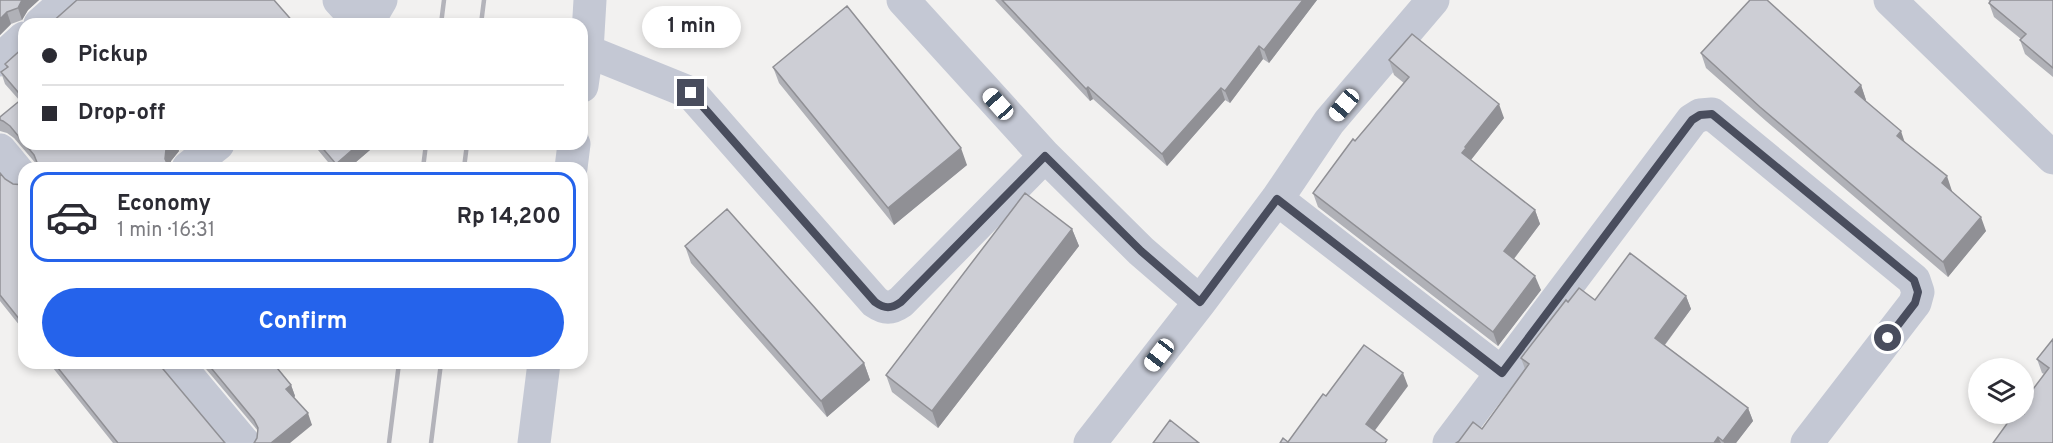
<!DOCTYPE html>
<meta charset="utf-8">
<style>
:root{--surface:#fff;--page:#f2f2f3;--text:#2b2b33;--muted:#7c7c81;--line:#e1e1e2;--accent:#2563eb}
body{margin:0;font-family:Overpass,sans-serif;background:var(--page);color:var(--text);height:100vh;display:flex;flex-direction:column;font-size:22px;white-space:nowrap}
*{box-sizing:border-box;margin:0}
p{font-size:20px;color:var(--muted)}
.icon{flex:none;width:33px;height:33px;fill:none;stroke:currentColor;stroke-width:2;stroke-linecap:round;stroke-linejoin:round}
.map{position:relative;flex:1;overflow:hidden}
.sheet{position:absolute;left:18px;top:162px;width:570px;height:207px;display:flex;flex-direction:column;background:var(--surface);border-radius:18px;box-shadow:0 3px 9px #0003}
.sheet>*{flex:none}
.guide{position:absolute;left:18px;top:18px;width:570px;height:132px;border-radius:18px;box-shadow:0 3px 9px #0003;display:grid;align-content:center;height:132px;padding:0 24px;background:var(--surface)}
.buttons{position:absolute;left:1968px;top:358px;display:grid;gap:12px}
.buttons a{display:grid;place-items:center;width:66px;height:66px;border-radius:50%;background:var(--surface);box-shadow:0 3px 9px #0003;font-size:30px}
.end{position:absolute;width:27px;height:27px;margin:-14px;border:8px solid #494d5d;background:#fff;box-shadow:0 0 0 3px #fff}
.from{border-radius:50%}
.bubble{position:absolute;height:42px;border-radius:21px;background:var(--surface);box-shadow:0 3px 9px #0003;font-size:20px;font-weight:700;line-height:42px;text-align:center}
.car{position:absolute;width:18px;height:36px;margin:-18px -9px;border-radius:8px;box-shadow:0 0 4px 2px #0007;background:linear-gradient(#fff 24%,#345 0 40%,#fff 0 76%,#345 0 86%,#fff 0)}
.guide b{display:flex;align-items:center;gap:21px;height:57px;font-size:22px}
.guide b+b{border-top:2px solid var(--line)}
.guide i{width:15px;height:15px;background:var(--text)}
ul{padding:10px 0 0;list-style:none}
li{display:flex;align-items:center;gap:18px;height:90px;margin:0 12px 9px;padding:0 12px;border:3px solid transparent;border-radius:18px}
li div{flex:1}
li b{display:block;font-size:22px}
li em{font-style:normal;font-weight:700}
li.selected{border-color:var(--accent)}
li>.icon{width:54px;height:54px;stroke-width:1.5}
.primary-button{display:flex;gap:12px;margin-top:auto;padding:12px 24px}
.primary-button a{flex:1;height:69px;border-radius:36px;background:var(--accent);color:#fff;font-size:24px;font-weight:700;line-height:69px;text-align:center}
.map>svg:first-child{display:block}
</style>
<div class="map">
<svg width="2053" height="443" viewBox="0 0 2053 443">
<rect width="100%" height="100%" fill="#f2f1f0"/>
<g fill="none" stroke-linecap="round" stroke-linejoin="round">
<path stroke="#c4c8d4" stroke-width="33" d="M 339,0 L 361,24
M 903,0 L 1045,156 L 1141,251 L 1200,302
M 1890,0 L 2053,158
M 40,24 L 67,0
M 367,24 L 381,0
M 587,51 L 691,93 L 875,302 C 885,309 891,309 901,302 L 1045,156
M 0,60 L 24,38
M 582,86 L 587,51 L 590,0
M 0,150 L 24,179
M 188,168 L 218,144
M 571,168 L 574,144
M 1277,199 L 1502,373
M 177,363 L 244,443
M 534,443 L 544,363
M 1090,443 L 1200,302 L 1277,199 L 1329,122 L 1433,0
M 1449,443 L 1692,120 L 1700,115 L 1712,114 L 1914,280 L 1918,292 L 1915,303 L 1807,443"/>
<path stroke="#b3b3ba" stroke-width="4.5" d="M 441,24 L 444,0
M 481,24 L 484,0
M 423,168 L 426,144
M 464,168 L 467,144
M 389,443 L 399,363
M 431,443 L 441,363"/>
</g>
<path fill="#b0b1b7" d="M 0,0 L 39,0 L 28,10 L 22,20 L 11,24 L 0,35 Z
M 995,0 L 1317,0 L 1269,63 L 1263,59 L 1230,103 L 1225,100 L 1167,166 L 1093,99 L 1090,101 Z
M 1988,0 L 2053,0 L 2053,77 L 2025,54 L 2020,40 L 2021,39 L 1994,17 L 1989,3 L 1990,1 Z
M 24,47 L 24,144 L 180,144 L 177,146 L 179,151 L 171,161 L 170,168 L 38,168 L 38,166 L 14,138 L 7,133 L 0,131 L 0,117 L 20,101 L 5,84 L 1,72 L 7,68 L 5,64 Z
M 1701,53 L 1861,85 L 1866,100 L 1865,100 L 1952,191 L 1951,192 L 1986,231 L 1948,277 L 1766,121 L 1706,68 Z
M 1389,60 L 1504,118 L 1471,160 L 1535,210 L 1540,224 L 1514,259 L 1541,290 L 1498,346 L 1318,207 L 1313,193 L 1404,83 L 1394,75 Z
M 773,67 L 967,165 L 894,225 L 779,83 Z
M 313,144 L 377,144 L 349,168 L 333,168 Z
M 0,173 L 5,179 L 13,184 L 24,185 L 24,331 L 0,301 Z
M 1072,229 L 1079,246 L 938,428 L 892,392 L 886,375 Z
M 685,246 L 864,363 L 870,380 L 827,417 L 691,263 Z
M 1686,296 L 1691,309 L 1665,345 L 1748,408 L 1753,421 L 1736,443 L 1456,443 L 1482,429 L 1525,369 L 1521,358 L 1568,302 Z
M 2053,339 L 2053,443 L 2044,374 L 2042,373 L 2037,359 Z
M 49,363 L 139,363 L 225,443 L 113,443 Z
M 201,363 L 273,363 L 291,385 L 295,396 L 294,398 L 312,425 L 257,438 L 258,431 Z"/>
<path fill="#909095" d="M 22,0 L 39,0 L 28,10 L 22,20 L 18,8 Z
M 1303,0 L 1317,0 L 1269,63 L 1264,50 Z
M 7,12 L 11,24 L 0,35 L 0,19 Z
M 1259,46 L 1263,59 L 1230,103 L 1225,91 Z
M 1861,85 L 1866,100 L 1860,106 L 1855,92 Z
M 1088,87 L 1093,99 L 1090,101 L 1086,89 Z
M 1221,88 L 1225,100 L 1167,166 L 1162,154 Z
M 1499,104 L 1504,118 L 1470,161 L 1462,153 L 1465,147 Z
M 1901,131 L 1906,146 L 1897,136 Z
M 171,144 L 180,144 L 177,146 L 179,151 L 171,161 L 170,168 L 168,168 L 165,159 L 166,149 Z
M 359,144 L 377,144 L 349,168 L 337,168 L 336,164 Z
M 961,148 L 967,165 L 894,225 L 888,208 Z
M 149,163 L 150,168 L 143,168 Z
M 1947,176 L 1952,191 L 1947,198 L 1942,183 Z
M 1535,210 L 1540,224 L 1509,265 L 1504,251 Z
M 1981,217 L 1986,231 L 1948,277 L 1943,262 Z
M 1072,229 L 1079,246 L 938,428 L 932,411 Z
M 1535,276 L 1541,290 L 1498,346 L 1493,332 Z
M 1686,296 L 1691,309 L 1660,351 L 1655,338 Z
M 864,363 L 870,380 L 827,417 L 821,401 Z
M 1403,373 L 1408,386 L 1370,437 L 1366,424 Z
M 291,385 L 295,396 L 291,401 L 286,389 Z
M 1748,408 L 1753,421 L 1736,443 L 1724,443 L 1723,441 Z
M 308,413 L 312,425 L 290,443 L 271,443 Z
M 1718,437 L 1721,443 L 1714,443 Z"/>
<path fill="#cdced5" stroke="#909095" stroke-width="1.5" d="M 0,0 L 22,0 L 18,8 L 7,12 L 0,19 Z
M 77,0 L 274,0 L 295,24 L 50,24 Z
M 1002,0 L 1303,0 L 1264,50 L 1259,46 L 1225,91 L 1221,88 L 1162,154 L 1088,87 L 1086,89 Z
M 1750,0 L 1767,0 L 1861,85 L 1855,92 L 1901,131 L 1897,136 L 1947,176 L 1942,183 L 1981,217 L 1943,262 L 1760,107 L 1701,53 Z
M 1991,0 L 2053,0 L 2053,68 L 2020,40 L 2026,34 L 1989,3 Z
M 847,6 L 961,148 L 888,208 L 773,67 Z
M 1412,34 L 1499,104 L 1465,147 L 1466,148 L 1462,153 L 1535,210 L 1504,251 L 1535,276 L 1493,332 L 1313,193 L 1353,139 L 1355,141 L 1409,77 L 1389,60 Z
M 24,47 L 24,143 L 10,126 L 3,121 L 0,120 L 0,117 L 23,98 L 1,72 L 8,67 L 5,64 Z
M 25,144 L 171,144 L 166,149 L 165,159 L 169,168 L 153,168 L 149,163 L 143,168 L 38,168 L 38,165 L 34,155 Z
M 319,144 L 359,144 L 336,164 Z
M 0,173 L 5,179 L 13,184 L 24,185 L 24,325 L 0,295 Z
M 1025,193 L 1072,229 L 932,411 L 886,375 Z
M 727,209 L 864,363 L 821,401 L 685,246 Z
M 1630,253 L 1686,296 L 1655,338 L 1748,408 L 1723,441 L 1718,437 L 1714,443 L 1456,443 L 1459,441 L 1473,422 L 1482,429 L 1529,364 L 1521,358 L 1566,300 L 1568,302 L 1579,288 L 1595,300 Z
M 2053,339 L 2053,443 L 1993,443 L 2014,414 L 2024,414 L 2024,401 L 2049,368 L 2037,359 Z
M 1364,345 L 1403,373 L 1366,424 L 1387,440 L 1385,443 L 1280,443 L 1283,438 L 1288,442 L 1323,394 L 1326,396 Z
M 54,363 L 139,363 L 140,364 L 142,363 L 158,363 L 225,443 L 118,443 Z
M 207,363 L 273,363 L 291,385 L 286,389 L 308,413 L 271,443 L 254,443 L 257,438 L 258,428 L 254,420 Z
M 1170,420 L 1199,443 L 1153,443 Z"/>
<g fill="none" stroke-linecap="round" stroke-linejoin="round">
<path stroke="#494d5d" stroke-width="8" d="M 691,93 L 875,302 C 885,309 891,309 901,302 L 1045,156 L 1141,251 L 1200,302 L 1277,199 L 1502,373 L 1692,120 L 1700,115 L 1712,114 L 1914,280 L 1918,292 L 1915,303 L 1888,338"/>
</g>
</svg>
<div class="buttons">
<a><svg class="icon" aria-label="layers" viewBox="0 0 24 24"><path d="M12 4l9 5-9 5-9-5zM3 14l9 5 9-5"/></svg></a>
</div>
<i class="end from" style="left:1888px;top:338px"></i>
<i class="end" style="left:691px;top:93px"></i>
<div class="bubble" style="left:642px;top:6px;width:99px">1 min</div>
<i class="car" style="left:998px;top:104px;rotate:318deg"></i>
<i class="car" style="left:1344px;top:105px;rotate:220deg"></i>
<i class="car" style="left:1159px;top:355px;rotate:218deg"></i>
<div class="guide">
<b><i class="from"></i>Pickup</b>
<b><i></i>Drop-off</b>
</div>
<section class="sheet">
<ul>
<li class="selected"><svg class="icon" aria-label="car" viewBox="0 0 24 24"><path d="M5 17H2v-5l4-1 3-4h7l3 4 3 1v5h-3M9 17h6M6 11h13"/><circle cx="7" cy="17" r="2"/><circle cx="17" cy="17" r="2"/></svg><div><b>Economy</b><p>1 min · 16:31</p></div><em>Rp 14,200</em></li>
</ul>
<div class="primary-button"><a>Confirm</a></div>
</section>
</div>
